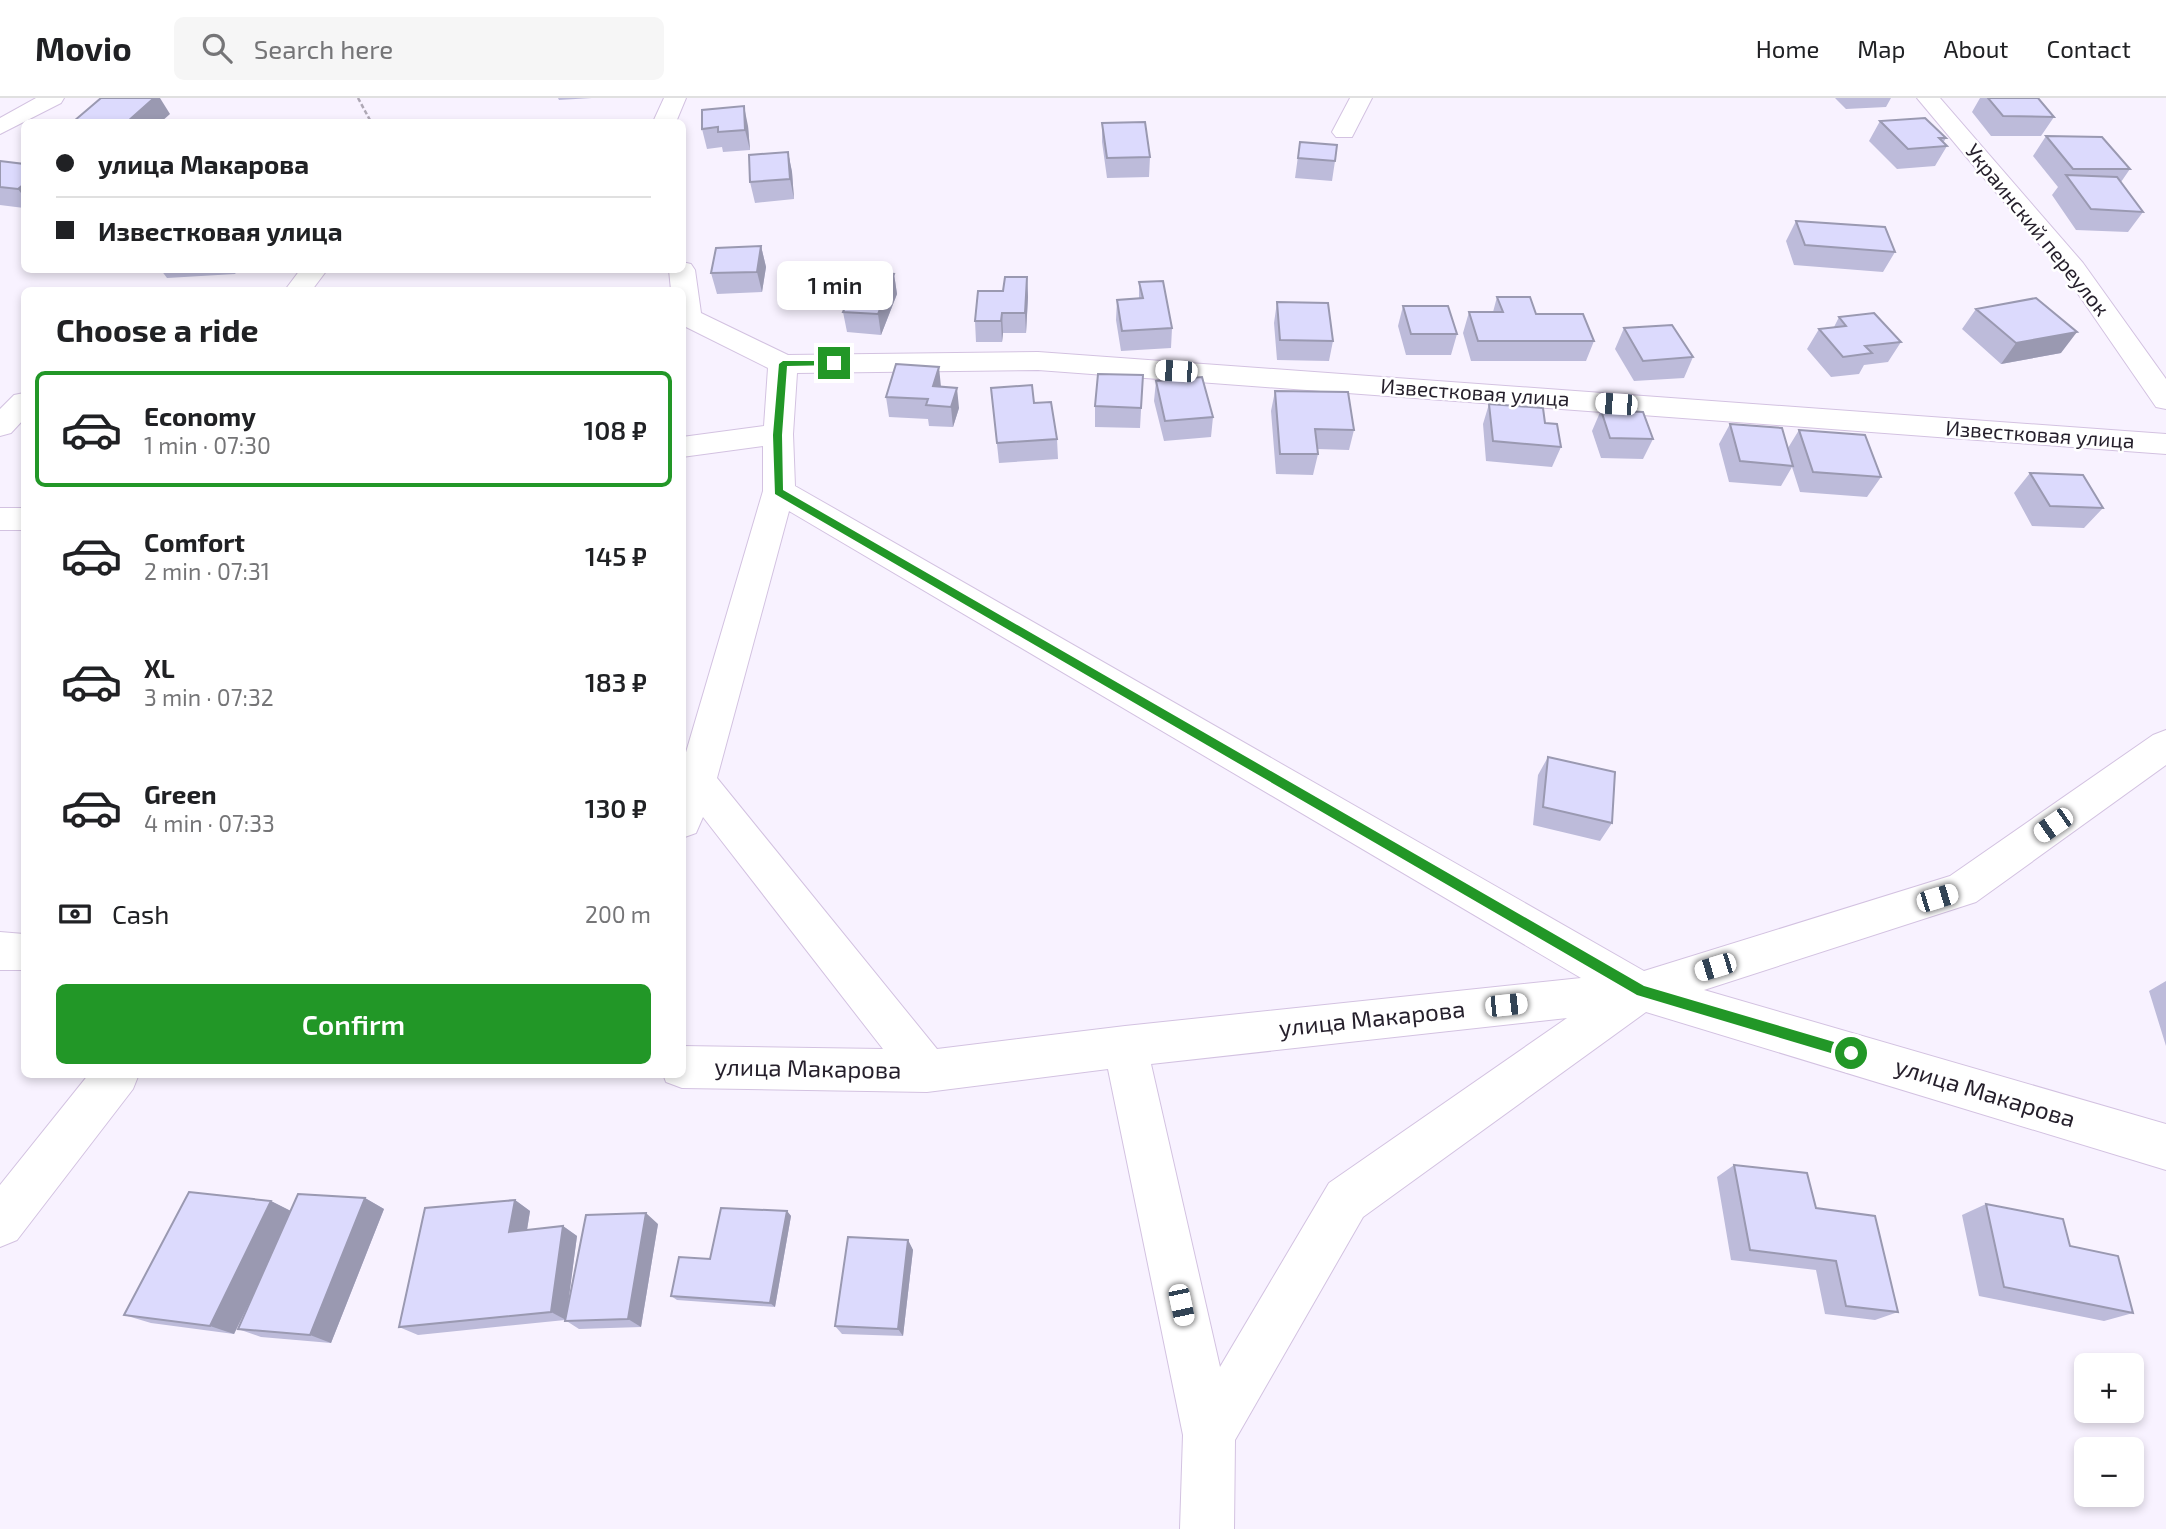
<!DOCTYPE html>
<meta charset="utf-8">
<style>
:root{--surface:#fff;--page:#f6f6f6;--text:#202124;--muted:#757577;--line:#e0e0e0;--accent:#229727}
body{margin:0;font-family:"Exo 2",sans-serif;background:var(--page);color:var(--text);height:100vh;display:flex;flex-direction:column;font-size:26px;white-space:nowrap}
*{box-sizing:border-box;margin:0}
p{font-size:23px;color:var(--muted)}
.icon{flex:none;width:38px;height:38px;fill:none;stroke:currentColor;stroke-width:2;stroke-linecap:round;stroke-linejoin:round}
.map{position:relative;flex:1;overflow:hidden}
.sheet{position:absolute;left:21px;top:189px;width:665px;height:791px;display:flex;flex-direction:column;background:var(--surface);border-radius:10px;box-shadow:0 4px 10px #0003}
.sheet>*{flex:none}
.banner{position:absolute;left:21px;top:21px;width:665px;height:154px;border-radius:10px;box-shadow:0 4px 10px #0003;display:grid;align-content:center;height:154px;padding:0 35px;background:var(--surface)}
.tools{position:absolute;left:2074px;top:1255px;display:grid;gap:14px}
.tools a{display:grid;place-items:center;width:70px;height:70px;border-radius:10px;background:var(--surface);box-shadow:0 4px 10px #0003;font-size:35px}
.end{position:absolute;width:32px;height:32px;margin:-16px;border:9px solid #229727;background:#fff;box-shadow:0 0 0 4px #fff}
.from{border-radius:50%}
.bubble{position:absolute;height:49px;border-radius:10px;background:var(--surface);box-shadow:0 4px 10px #0003;font-size:23px;font-weight:600;line-height:49px;text-align:center}
.car{position:absolute;width:21px;height:42px;margin:-21px -10px;border-radius:9px;box-shadow:0 0 5px 2px #0007;background:linear-gradient(#fff 24%,#345 0 40%,#fff 0 76%,#345 0 86%,#fff 0)}
.banner b{display:flex;align-items:center;gap:24px;height:66px;font-size:26px}
.banner b+b{border-top:2px solid var(--line)}
.banner i{width:18px;height:18px;background:var(--text)}
ul{padding:0;list-style:none}
li{display:flex;align-items:center;gap:21px;height:116px;margin:0 14px 10px;padding:0 21px;border:4px solid transparent;border-radius:10px}
li div{flex:1}
li b{display:block;font-size:26px}
li em{font-style:normal;font-weight:600}
li.current{border-color:var(--accent)}
li>.icon{width:63px;height:63px;stroke-width:1.5}
h2{padding:0 35px;font-size:32px;line-height:84px}
.pay{display:flex;align-items:center;gap:18px;height:77px;padding:0 35px;font-size:26px}
.pay p{margin-inline-start:auto}
.action{display:flex;gap:14px;margin-top:auto;padding:14px 35px}
.action a{flex:1;height:80px;border-radius:10px;background:var(--accent);color:#fff;font-size:28px;font-weight:600;line-height:80px;text-align:center}
header{display:flex;align-items:center;gap:42px;box-sizing:border-box;height:98px;padding:0 35px;background:var(--surface);border-bottom:2px solid var(--line)}
header strong{font-size:33px}
nav{display:flex;gap:38px;margin-inline-start:auto;font-size:24px}
.search{width:490px;height:63px;background:var(--page);display:flex;align-items:center;gap:18px;box-sizing:border-box;padding:0 24px;border-radius:10px;color:var(--muted);font-size:26px}
.map>svg:first-child{display:block}
</style>
<header>
<strong>Movio</strong>
<div class="search"><svg class="icon" aria-label="search" viewBox="0 0 24 24"><circle cx="10" cy="10" r="6"/><path d="M15 15l6 6"/></svg>Search here</div>
<nav><a>Home</a><a>Map</a><a>About</a><a>Contact</a></nav>
</header>
<div class="map">
<svg width="2166" height="1431" viewBox="0 0 2166 1431">
<rect width="100%" height="100%" fill="#f8f2ff"/>
<g fill="none" stroke-linecap="round" stroke-linejoin="round">
<defs>
<path id="minor" d="M 36,0 L 64,0 L 61,5 L 0,36 L 0,20 Z
M 664,0 L 686,0 L 676,24 L 653,24 Z
M 1350,0 L 1372,0 L 1352,39 L 1336,39 L 1332,34 Z
M 1917,0 L 1940,0 L 2083,165 L 2166,281 L 2166,311 L 2156,309 L 2065,177 Z
M 682,164 L 691,166 L 695,172 L 701,215 L 788,257 L 1038,254 L 2166,336 L 2166,356 L 1038,272 L 797,275 L 793,336 L 795,388 L 1644,873 L 1950,778 L 2153,637 L 2166,632 L 2166,667 L 1976,804 L 1704,892 L 2166,1026 L 2166,1072 L 1646,914 L 1363,1119 L 1235,1342 L 1234,1431 L 1180,1431 L 1183,1337 L 1108,971 L 927,994 L 682,990 L 666,984 L 663,976 L 682,976 L 682,948 L 883,951 L 703,719 L 696,735 L 682,740 L 682,668 L 763,393 L 763,348 L 682,359 L 682,339 L 764,328 L 768,270 L 682,227 L 682,192 L 671,192 L 669,172 L 682,172 ZM 789,413 L 1581,880 L 1125,928 L 937,951 L 717,680 ZM 1567,920 L 1329,1085 L 1220,1269 L 1151,966 Z
M 300,172 L 327,172 L 312,192 L 285,192 Z
M 24,295 L 24,321 L 11,335 L 0,338 L 0,311 L 14,297 Z
M 0,410 L 24,410 L 24,432 L 0,432 Z
M 0,834 L 24,836 L 24,872 L 0,872 Z
M 89,976 L 139,976 L 133,991 L 17,1142 L 0,1149 L 0,1087 Z"/>
</defs>
<use href="#minor" stroke="#d3c2e1" stroke-width="2"/>
<path stroke="#aea8b5" stroke-width="2.5" stroke-dasharray="4.5 2.5" stroke-linecap="butt" d="M 358,0 L 371,24"/>
<use href="#minor" fill="#fff" fill-rule="evenodd"/>
</g>
<path fill="#bdbbda" d="M 558,0 L 592,0 L 559,2 Z
M 1835,0 L 1891,0 L 1886,9 L 1846,11 Z
M 1980,0 L 2038,0 L 2054,19 L 2041,38 L 1991,38 L 1972,14 Z
M 1880,23 L 1946,40 L 1943,45 L 1947,48 L 1935,68 L 1897,71 L 1869,43 Z
M 1102,25 L 1150,59 L 1149,79 L 1107,80 L 1102,44 Z
M 748,28 L 750,52 L 723,54 L 722,49 L 707,51 L 702,31 Z
M 2046,38 L 2130,71 L 2121,84 L 2143,114 L 2128,134 L 2076,132 L 2052,97 L 2058,89 L 2033,58 Z
M 1300,44 L 1335,63 L 1332,83 L 1295,80 Z
M 788,54 L 792,74 L 794,101 L 755,105 L 750,84 Z
M 0,63 L 24,66 L 24,110 L 0,107 Z
M 1796,123 L 1895,154 L 1883,174 L 1794,167 L 1786,143 Z
M 761,148 L 766,169 L 762,194 L 717,196 L 711,175 Z
M 161,172 L 238,172 L 235,176 L 167,180 Z
M 894,176 L 897,196 L 881,237 L 847,234 L 843,214 Z
M 1027,179 L 1028,199 L 1026,235 L 1003,235 L 1002,244 L 976,244 L 975,223 L 1003,193 Z
M 1139,184 L 1172,230 L 1171,250 L 1121,253 L 1116,222 L 1117,202 L 1139,201 Z
M 1497,199 L 1594,243 L 1586,263 L 1471,263 L 1463,235 L 1469,214 L 1493,214 Z
M 1277,204 L 1333,243 L 1329,263 L 1277,262 L 1274,225 Z
M 1403,208 L 1457,236 L 1451,257 L 1406,257 L 1398,228 Z
M 1976,211 L 2061,255 L 2001,266 L 1962,231 Z
M 1839,219 L 1901,244 L 1888,264 L 1864,267 L 1859,276 L 1831,279 L 1807,251 L 1819,231 L 1834,229 Z
M 1624,230 L 1693,259 L 1684,280 L 1634,283 L 1615,251 Z
M 1143,277 L 1140,330 L 1095,329 L 1095,308 Z
M 1156,283 L 1213,319 L 1211,339 L 1164,343 L 1154,303 Z
M 941,289 L 959,310 L 953,329 L 929,328 L 928,321 L 889,319 L 886,299 Z
M 991,290 L 1034,305 L 1057,341 L 1058,361 L 999,365 Z
M 1275,293 L 1354,332 L 1349,352 L 1317,351 L 1318,356 L 1313,377 L 1276,376 L 1271,313 Z
M 1489,306 L 1545,325 L 1561,349 L 1552,369 L 1486,363 L 1483,326 Z
M 1601,312 L 1653,341 L 1643,361 L 1601,360 L 1592,333 Z
M 1730,326 L 1788,350 L 1799,332 L 1881,379 L 1867,399 L 1800,394 L 1792,369 L 1781,388 L 1729,384 L 1719,346 Z
M 2030,375 L 2103,410 L 2084,430 L 2032,428 L 2014,395 Z
M 1548,659 L 1612,725 L 1600,743 L 1533,727 L 1538,677 Z
M 2166,883 L 2166,948 L 2149,893 Z
M 1734,1067 L 1816,1110 L 1898,1214 L 1875,1222 L 1825,1216 L 1816,1172 L 1731,1162 L 1717,1079 Z
M 365,1100 L 384,1111 L 331,1245 L 261,1239 L 238,1231 L 252,1200 L 234,1236 L 151,1225 L 124,1217 L 271,1103 L 290,1113 Z
M 515,1102 L 530,1113 L 527,1132 L 563,1128 L 577,1138 L 567,1211 L 658,1126 L 641,1229 L 579,1231 L 565,1222 L 418,1237 L 399,1229 Z
M 1986,1106 L 2070,1148 L 2133,1215 L 2104,1223 L 1979,1198 L 1962,1117 Z
M 787,1113 L 791,1118 L 775,1209 L 677,1202 L 671,1198 L 710,1161 Z
M 908,1142 L 913,1152 L 903,1238 L 842,1236 L 835,1228 Z"/>
<path fill="#9a99b1" d="M 154,0 L 160,0 L 170,16 L 161,24 L 127,24 Z
M 744,8 L 748,28 L 750,52 L 745,32 Z
M 788,54 L 792,74 L 794,101 L 790,81 Z
M 24,86 L 24,99 L 18,91 Z
M 761,148 L 766,169 L 762,194 L 757,174 Z
M 894,176 L 897,196 L 881,237 L 878,216 Z
M 1027,179 L 1028,199 L 1026,235 L 1025,215 Z
M 1002,215 L 1003,235 L 1002,244 L 1001,223 Z
M 2077,234 L 2061,255 L 2001,266 L 2016,245 Z
M 939,269 L 941,289 L 933,288 Z
M 957,290 L 959,310 L 953,329 L 951,309 Z
M 365,1100 L 384,1111 L 331,1245 L 310,1237 Z
M 515,1102 L 530,1113 L 525,1144 L 509,1134 Z
M 271,1103 L 293,1114 L 234,1236 L 210,1228 Z
M 787,1113 L 791,1118 L 775,1209 L 770,1205 Z
M 646,1115 L 658,1126 L 641,1229 L 628,1221 Z
M 563,1128 L 577,1138 L 566,1222 L 551,1214 Z
M 908,1142 L 913,1152 L 903,1238 L 898,1231 Z"/>
<path fill="#dcdafd" stroke="#9a99b1" stroke-width="2" d="M 101,0 L 154,0 L 127,24 L 74,23 Z
M 1988,0 L 2038,0 L 2054,19 L 2003,18 Z
M 744,8 L 745,32 L 718,34 L 718,29 L 702,31 L 702,12 Z
M 1925,20 L 1946,40 L 1939,40 L 1947,48 L 1908,51 L 1880,23 Z
M 1145,24 L 1150,59 L 1107,60 L 1102,25 Z
M 2046,38 L 2102,39 L 2130,71 L 2073,71 Z
M 1300,44 L 1337,47 L 1335,63 L 1298,60 Z
M 788,54 L 790,81 L 750,84 L 749,57 Z
M 0,63 L 24,66 L 24,86 L 18,91 L 0,89 Z
M 2066,77 L 2117,79 L 2143,114 L 2091,111 Z
M 1796,123 L 1885,129 L 1895,154 L 1805,147 Z
M 761,148 L 757,174 L 711,175 L 716,150 Z
M 860,173 L 894,176 L 878,216 L 843,214 Z
M 1005,179 L 1027,179 L 1025,215 L 1002,215 L 1001,223 L 975,223 L 978,193 L 1003,193 Z
M 1163,183 L 1172,230 L 1122,233 L 1117,202 L 1143,200 L 1139,184 Z
M 1497,199 L 1530,199 L 1536,216 L 1583,216 L 1594,243 L 1478,243 L 1469,214 L 1503,214 Z
M 2036,200 L 2077,234 L 2016,245 L 1976,211 Z
M 1277,204 L 1328,205 L 1333,243 L 1280,242 Z
M 1403,208 L 1448,208 L 1457,236 L 1411,236 Z
M 1874,215 L 1901,244 L 1865,248 L 1872,255 L 1843,259 L 1819,231 L 1846,228 L 1839,219 Z
M 1672,227 L 1693,259 L 1643,263 L 1624,230 Z
M 896,266 L 939,269 L 933,288 L 957,290 L 951,309 L 926,307 L 928,301 L 886,299 Z
M 1098,276 L 1143,277 L 1141,310 L 1095,308 Z
M 1202,279 L 1213,319 L 1165,323 L 1156,283 Z
M 1032,287 L 1034,305 L 1051,304 L 1057,341 L 997,345 L 991,290 Z
M 1275,293 L 1348,294 L 1354,332 L 1315,331 L 1318,356 L 1280,356 Z
M 1489,306 L 1543,310 L 1545,325 L 1557,326 L 1561,349 L 1493,343 Z
M 1601,312 L 1643,314 L 1653,341 L 1610,340 Z
M 1730,326 L 1782,330 L 1793,368 L 1740,363 Z
M 1799,332 L 1865,337 L 1881,379 L 1813,374 Z
M 2030,375 L 2083,377 L 2103,410 L 2050,408 Z
M 1548,659 L 1615,674 L 1612,725 L 1543,709 Z
M 1734,1067 L 1807,1075 L 1816,1110 L 1875,1118 L 1898,1214 L 1846,1208 L 1836,1163 L 1750,1152 Z
M 189,1094 L 271,1103 L 210,1228 L 124,1217 Z
M 298,1096 L 365,1100 L 310,1237 L 238,1231 Z
M 515,1102 L 509,1134 L 563,1128 L 551,1214 L 399,1229 L 425,1110 Z
M 1986,1106 L 2063,1121 L 2070,1148 L 2118,1158 L 2133,1215 L 2004,1189 Z
M 721,1110 L 787,1113 L 770,1205 L 671,1198 L 679,1159 L 710,1161 Z
M 646,1115 L 628,1221 L 565,1223 L 586,1117 Z
M 848,1139 L 908,1142 L 898,1231 L 835,1228 Z"/>
<path fill="#229727" d="M 834,263 L 837,267 L 787,268 L 782,337 L 783,392 L 1644,888 L 1851,949 L 1856,951 L 1856,959 L 1851,961 L 1637,897 L 775,396 L 773,337 L 779,266 L 783,263 Z"/>
<g text-anchor="middle" stroke-width="5" stroke-linejoin="round" paint-order="stroke">
<g font-size="21" fill="#251f2b" stroke="#fff">
<text transform="translate(2037 132) rotate(51)" y="7">Украинский переулок</text>
<text transform="translate(1475 295) rotate(4)" y="7">Известковая улица</text>
<text transform="translate(2040 337) rotate(4)" y="7">Известковая улица</text>
</g>
<g font-size="24" fill="#251f2b" stroke="#fff">
<text transform="translate(1372 921) rotate(-6)" y="8">улица Макарова</text>
<text transform="translate(808 971) rotate(1)" y="8">улица Макарова</text>
<text transform="translate(1985 995) rotate(17)" y="8">улица Макарова</text>
</g>
</g>
</svg>
<div class="tools">
<a>+</a>
<a>−</a>
</div>
<i class="end from" style="left:1851px;top:955px"></i>
<i class="end" style="left:834px;top:265px"></i>
<div class="bubble" style="left:777px;top:163px;width:116px">1 min</div>
<i class="car" style="left:1176px;top:273px;rotate:274deg"></i>
<i class="car" style="left:1616px;top:306px;rotate:274deg"></i>
<i class="car" style="left:2053px;top:727px;rotate:235deg"></i>
<i class="car" style="left:1937px;top:800px;rotate:73deg"></i>
<i class="car" style="left:1715px;top:869px;rotate:253deg"></i>
<i class="car" style="left:1506px;top:907px;rotate:84deg"></i>
<i class="car" style="left:1181px;top:1207px;rotate:168deg"></i>
<div class="banner">
<b><i class="from"></i>улица Макарова</b>
<b><i></i>Известковая улица</b>
</div>
<section class="sheet">
<h2>Choose a ride</h2>
<ul>
<li class="current"><svg class="icon" aria-label="car" viewBox="0 0 24 24"><path d="M5 17H2v-5l4-1 3-4h7l3 4 3 1v5h-3M9 17h6M6 11h13"/><circle cx="7" cy="17" r="2"/><circle cx="17" cy="17" r="2"/></svg><div><b>Economy</b><p>1 min · 07:30</p></div><em>108 ₽</em></li>
<li><svg class="icon" aria-label="car" viewBox="0 0 24 24"><path d="M5 17H2v-5l4-1 3-4h7l3 4 3 1v5h-3M9 17h6M6 11h13"/><circle cx="7" cy="17" r="2"/><circle cx="17" cy="17" r="2"/></svg><div><b>Comfort</b><p>2 min · 07:31</p></div><em>145 ₽</em></li>
<li><svg class="icon" aria-label="car" viewBox="0 0 24 24"><path d="M5 17H2v-5l4-1 3-4h7l3 4 3 1v5h-3M9 17h6M6 11h13"/><circle cx="7" cy="17" r="2"/><circle cx="17" cy="17" r="2"/></svg><div><b>XL</b><p>3 min · 07:32</p></div><em>183 ₽</em></li>
<li><svg class="icon" aria-label="car" viewBox="0 0 24 24"><path d="M5 17H2v-5l4-1 3-4h7l3 4 3 1v5h-3M9 17h6M6 11h13"/><circle cx="7" cy="17" r="2"/><circle cx="17" cy="17" r="2"/></svg><div><b>Green</b><p>4 min · 07:33</p></div><em>130 ₽</em></li>
</ul>
<div class="pay"><svg class="icon" aria-label="cash" viewBox="0 0 24 24"><path d="M3 7h18v10H3z"/><circle cx="12" cy="12" r="2"/></svg>Cash<p>200 m</p></div>
<div class="action"><a>Confirm</a></div>
</section>
</div>
